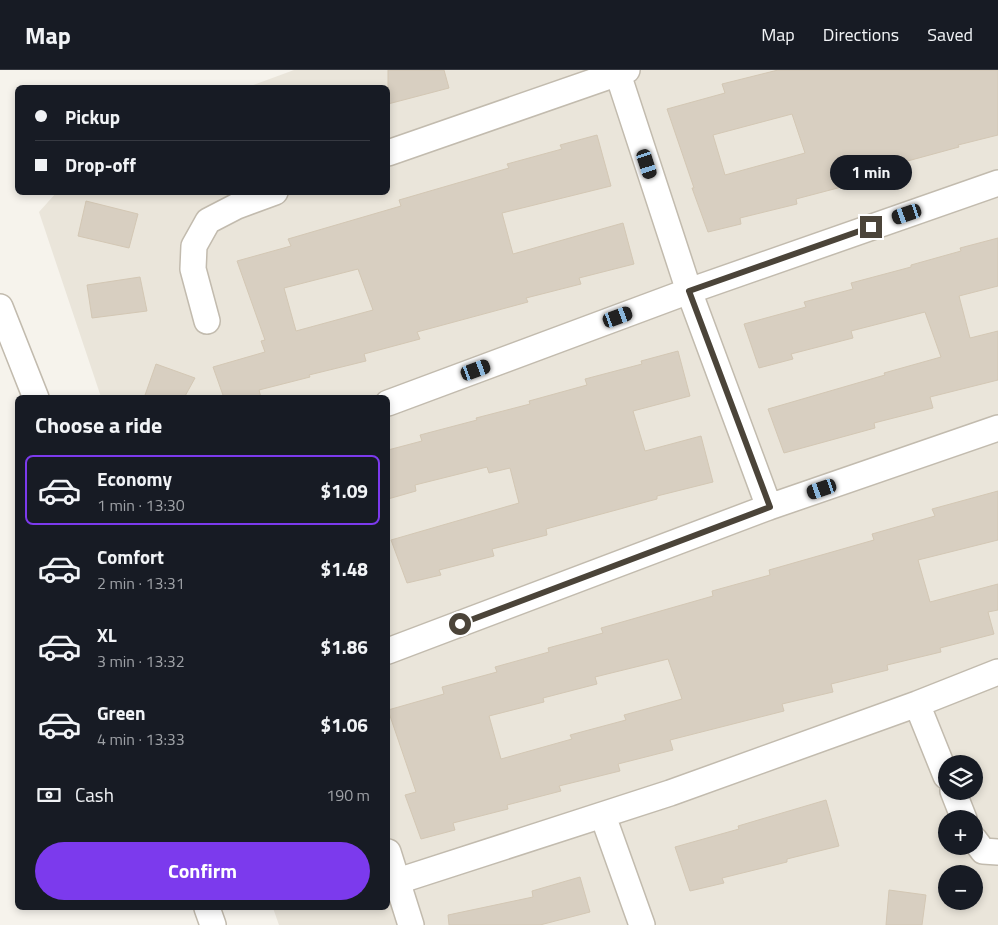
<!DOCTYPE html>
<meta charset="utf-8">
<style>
:root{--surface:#171b24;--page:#20242c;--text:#f1f3f6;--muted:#9ea1a6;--line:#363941;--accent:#7c3aed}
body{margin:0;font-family:"Titillium Web",sans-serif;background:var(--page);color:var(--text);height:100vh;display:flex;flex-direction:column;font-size:19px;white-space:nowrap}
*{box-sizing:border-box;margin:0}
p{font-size:16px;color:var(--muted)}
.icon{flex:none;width:28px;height:28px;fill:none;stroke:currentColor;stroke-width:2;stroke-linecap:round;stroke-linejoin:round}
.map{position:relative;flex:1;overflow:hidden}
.sheet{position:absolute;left:15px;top:325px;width:375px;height:515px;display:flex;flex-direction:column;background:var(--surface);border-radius:8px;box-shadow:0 2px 8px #0003}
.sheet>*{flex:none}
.hud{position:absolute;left:15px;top:15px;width:375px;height:110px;border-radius:8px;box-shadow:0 2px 8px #0003;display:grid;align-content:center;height:110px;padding:0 20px;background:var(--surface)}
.controls{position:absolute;left:938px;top:685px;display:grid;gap:10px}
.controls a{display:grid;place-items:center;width:45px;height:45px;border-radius:50%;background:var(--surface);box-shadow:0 2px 8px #0003;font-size:25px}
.end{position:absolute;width:22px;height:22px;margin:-11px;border:6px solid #4b4439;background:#fff;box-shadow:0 0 0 2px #fff}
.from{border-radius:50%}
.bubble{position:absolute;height:35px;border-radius:18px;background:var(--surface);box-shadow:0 2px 8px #0003;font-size:16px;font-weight:700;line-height:35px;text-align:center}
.car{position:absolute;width:15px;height:30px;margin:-15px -8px;border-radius:6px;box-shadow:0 0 4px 1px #0007;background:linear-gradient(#222 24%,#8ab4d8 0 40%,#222 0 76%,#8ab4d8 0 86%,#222 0)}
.hud b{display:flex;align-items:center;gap:18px;height:48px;font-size:19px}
.hud b+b{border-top:1px solid var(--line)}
.hud i{width:12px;height:12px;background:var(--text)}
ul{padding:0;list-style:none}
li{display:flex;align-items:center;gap:15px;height:70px;margin:0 10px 8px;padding:0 10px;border:2px solid transparent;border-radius:8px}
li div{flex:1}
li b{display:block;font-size:19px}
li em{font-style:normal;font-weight:700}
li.selected{border-color:var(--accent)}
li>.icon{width:45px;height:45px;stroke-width:1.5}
h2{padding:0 20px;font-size:22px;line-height:60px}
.pay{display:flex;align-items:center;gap:12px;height:55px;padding:0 20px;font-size:19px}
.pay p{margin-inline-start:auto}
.cta{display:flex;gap:10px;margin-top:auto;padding:10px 20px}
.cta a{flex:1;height:58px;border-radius:30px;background:var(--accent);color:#fff;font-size:20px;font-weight:700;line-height:58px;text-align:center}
header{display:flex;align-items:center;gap:30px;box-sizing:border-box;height:70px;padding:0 25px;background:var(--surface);border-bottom:1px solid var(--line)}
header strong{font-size:24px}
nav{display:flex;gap:28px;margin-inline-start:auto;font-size:18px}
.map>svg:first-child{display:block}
</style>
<header>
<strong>Map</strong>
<nav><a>Map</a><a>Directions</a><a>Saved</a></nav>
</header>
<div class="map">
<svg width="998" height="855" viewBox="0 0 998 855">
<rect width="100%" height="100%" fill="#f6f3ec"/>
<path fill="#eae5da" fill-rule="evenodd" d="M 294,0 L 998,0 L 998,855 L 279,855 L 273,838 L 388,838 L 388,328 L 101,327 L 39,142 L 56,123 L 388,122 L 388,18 L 248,17 ZM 946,694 L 974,694 L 974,721 L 946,721 ZM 946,749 L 974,749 L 974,776 L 946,776 ZM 946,804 L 974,804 L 974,831 L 946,831 Z"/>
<path fill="#d8cfc1" stroke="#d3c7b4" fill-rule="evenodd" d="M 388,0 L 444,0 L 449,18 L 388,34 Z
M 778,0 L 998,0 L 998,65 L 958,75 L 959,77 L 904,92 L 905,96 L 851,109 L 853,114 L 796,129 L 797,134 L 740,148 L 741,154 L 708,162 L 692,118 L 694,118 L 667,39 L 725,23 L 722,14 ZM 792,44 L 805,83 L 725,105 L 713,65 Z
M 597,65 L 611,116 L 502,143 L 513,184 L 623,153 L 634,194 L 579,208 L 581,214 L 526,228 L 528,232 L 417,262 L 420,269 L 364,284 L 366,291 L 309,305 L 310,307 L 259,320 L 261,328 L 224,328 L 213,297 L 265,282 L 261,271 L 265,270 L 237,191 L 291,176 L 288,169 L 401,136 L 399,130 L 509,98 L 507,94 L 562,79 L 560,75 ZM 358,199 L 373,240 L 296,261 L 284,218 Z
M 86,131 L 138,144 L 129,178 L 78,166 Z
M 998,168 L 998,216 L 959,226 L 970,268 L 998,261 L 998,310 L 930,327 L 933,338 L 874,353 L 875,358 L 784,383 L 768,339 L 885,305 L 884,303 L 941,287 L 925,242 L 851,261 L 853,268 L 791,284 L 793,289 L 759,298 L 744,254 L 806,237 L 804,232 L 853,219 L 851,213 L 911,197 L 911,195 L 961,181 L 960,178 Z
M 140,207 L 147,241 L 92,248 L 87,215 Z
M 678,281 L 690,326 L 633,341 L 645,381 L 701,366 L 713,412 L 657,426 L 657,429 L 546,459 L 547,465 L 492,479 L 494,486 L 439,500 L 441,505 L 407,513 L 391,470 L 519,433 L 510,398 L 489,403 L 487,397 L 415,415 L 416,421 L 388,429 L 388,380 L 422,371 L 420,365 L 477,350 L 476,348 L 530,334 L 529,331 L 587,315 L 585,309 L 642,294 L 641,291 Z
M 156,294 L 195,308 L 184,328 L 144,328 Z
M 998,421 L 998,470 L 918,490 L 930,532 L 998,514 L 998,540 L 988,542 L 994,564 L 940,578 L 941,582 L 887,595 L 888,600 L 831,614 L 833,622 L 782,634 L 784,641 L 670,670 L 673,680 L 618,694 L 620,701 L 559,716 L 561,721 L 507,735 L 508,739 L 453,753 L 455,760 L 421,769 L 405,725 L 416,722 L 388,640 L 444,624 L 442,617 L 497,602 L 495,597 L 549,582 L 548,578 L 603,563 L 601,558 L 713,526 L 712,521 L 770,505 L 769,500 L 874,470 L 872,464 L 935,446 L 932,439 ZM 668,589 L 682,629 L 624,645 L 626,650 L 570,665 L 572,669 L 501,689 L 489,646 L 544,632 L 543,628 L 597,614 L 595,607 Z
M 826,730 L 839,776 L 787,789 L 787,792 L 722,808 L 724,813 L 690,821 L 675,777 L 739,759 L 738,756 Z
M 580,807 L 590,842 L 540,855 L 449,855 L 448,845 L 533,827 L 532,821 Z
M 889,820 L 926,825 L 922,855 L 886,855 Z"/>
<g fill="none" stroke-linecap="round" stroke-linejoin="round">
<defs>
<path id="street" d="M 618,4 L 689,221 L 769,437
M 388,83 L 627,0
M 0,237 L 36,328
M 207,251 L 193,199 L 194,176 L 208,151 L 237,136 L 275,122
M 388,333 L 689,221 L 998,113
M 388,581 L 769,437 L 998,358
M 917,634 L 946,706
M 953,721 L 964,749
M 603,746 L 642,855
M 974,769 L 983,781 L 998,782
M 388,782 L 411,855
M 398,811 L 670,723 L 917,634 L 998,602
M 207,838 L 213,855"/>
</defs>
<use href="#street" stroke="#c2bbae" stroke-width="28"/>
<use href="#street" stroke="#fff" stroke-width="25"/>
</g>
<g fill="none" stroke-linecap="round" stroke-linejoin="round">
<path stroke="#4b4439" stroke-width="6" d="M 460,554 L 770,437 L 689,221 L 871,157"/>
</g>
</svg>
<div class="controls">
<a><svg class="icon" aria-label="layers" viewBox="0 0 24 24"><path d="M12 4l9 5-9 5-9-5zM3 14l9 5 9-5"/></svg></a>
<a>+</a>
<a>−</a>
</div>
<i class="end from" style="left:460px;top:554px"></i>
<i class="end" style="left:871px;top:157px"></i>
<div class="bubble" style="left:830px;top:85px;width:82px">1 min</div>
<i class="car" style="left:647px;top:94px;rotate:162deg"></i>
<i class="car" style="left:907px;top:144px;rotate:251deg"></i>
<i class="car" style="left:618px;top:247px;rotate:70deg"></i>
<i class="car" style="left:476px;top:300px;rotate:70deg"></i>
<i class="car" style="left:822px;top:419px;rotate:251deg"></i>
<div class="hud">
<b><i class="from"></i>Pickup</b>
<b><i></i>Drop-off</b>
</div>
<section class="sheet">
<h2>Choose a ride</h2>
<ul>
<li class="selected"><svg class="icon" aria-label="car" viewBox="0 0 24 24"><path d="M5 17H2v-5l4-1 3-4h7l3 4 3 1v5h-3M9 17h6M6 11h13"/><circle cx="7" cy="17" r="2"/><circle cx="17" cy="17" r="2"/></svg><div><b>Economy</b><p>1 min · 13:30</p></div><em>$1.09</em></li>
<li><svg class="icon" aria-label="car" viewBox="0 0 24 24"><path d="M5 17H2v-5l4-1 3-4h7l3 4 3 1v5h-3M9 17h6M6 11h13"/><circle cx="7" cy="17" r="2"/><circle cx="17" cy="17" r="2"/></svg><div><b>Comfort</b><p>2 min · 13:31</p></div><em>$1.48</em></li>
<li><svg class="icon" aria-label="car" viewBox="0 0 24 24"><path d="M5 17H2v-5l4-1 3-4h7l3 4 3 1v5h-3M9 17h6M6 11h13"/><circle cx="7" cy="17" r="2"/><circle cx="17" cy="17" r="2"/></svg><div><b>XL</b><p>3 min · 13:32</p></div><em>$1.86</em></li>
<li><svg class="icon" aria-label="car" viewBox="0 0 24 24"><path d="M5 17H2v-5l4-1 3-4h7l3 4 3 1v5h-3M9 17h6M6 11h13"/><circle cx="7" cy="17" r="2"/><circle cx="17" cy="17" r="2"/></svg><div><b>Green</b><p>4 min · 13:33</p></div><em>$1.06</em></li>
</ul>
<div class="pay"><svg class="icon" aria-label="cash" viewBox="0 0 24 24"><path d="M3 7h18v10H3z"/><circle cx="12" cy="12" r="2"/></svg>Cash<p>190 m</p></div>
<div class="cta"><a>Confirm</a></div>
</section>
</div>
